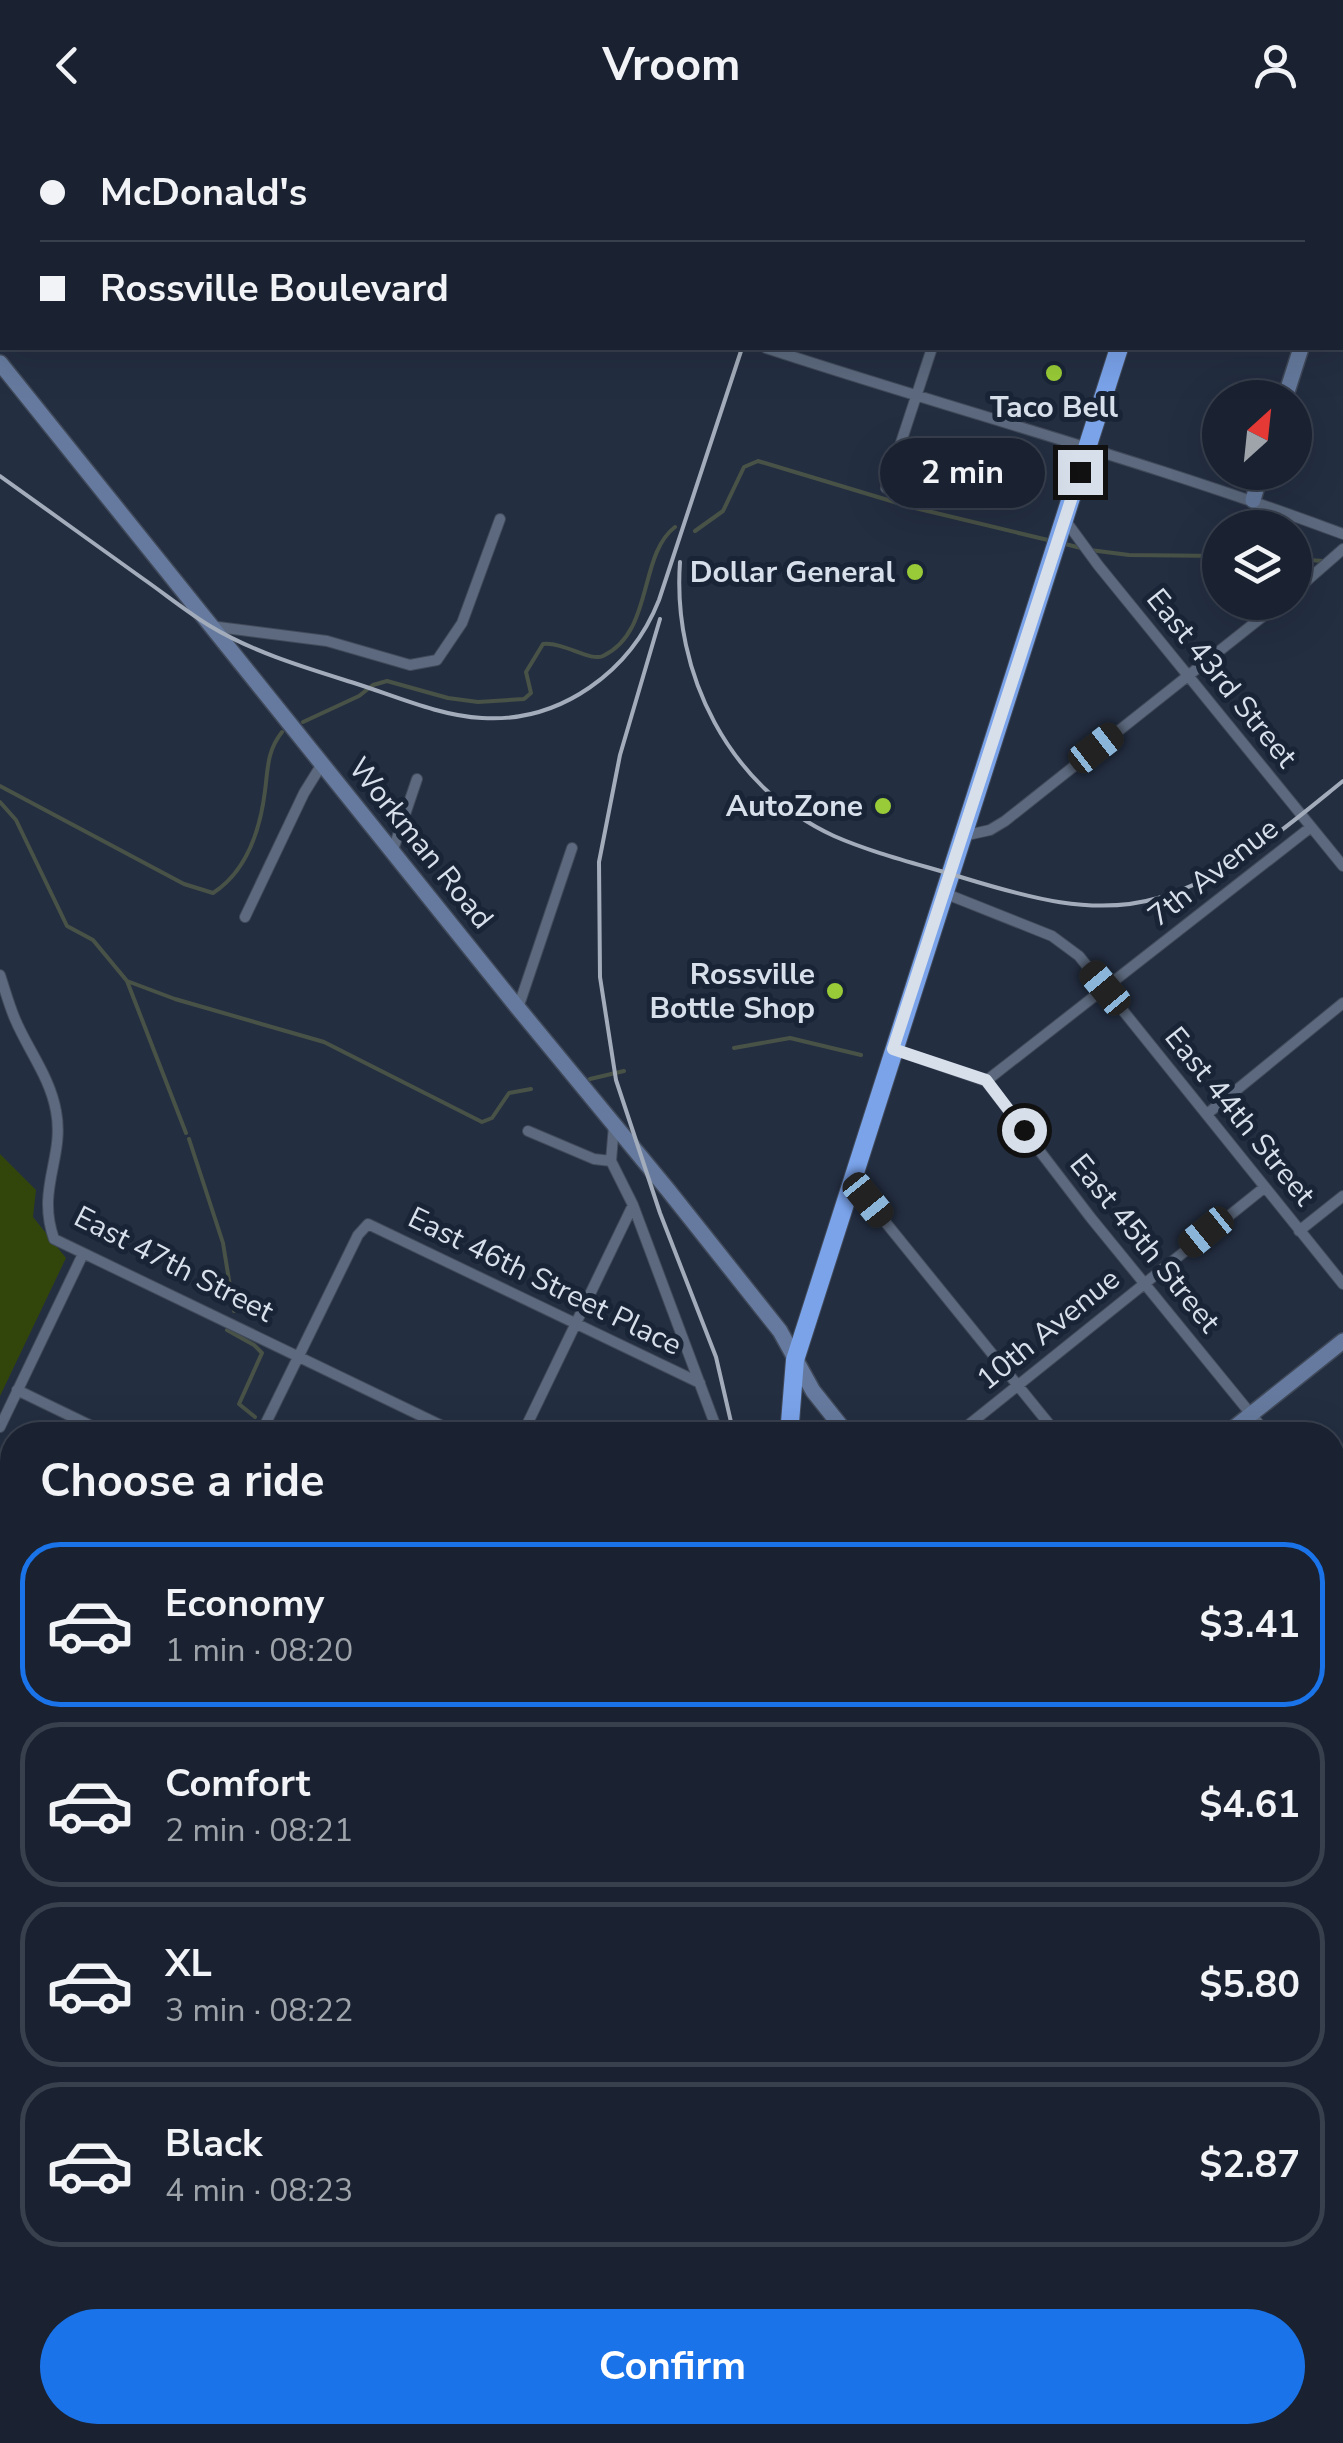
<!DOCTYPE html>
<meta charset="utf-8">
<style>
:root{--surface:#1a2231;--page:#272f3d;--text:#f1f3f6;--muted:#9fa4ab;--line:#383f4d;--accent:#1a73e8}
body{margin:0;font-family:"Nunito Sans",sans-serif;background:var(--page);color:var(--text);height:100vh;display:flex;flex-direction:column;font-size:38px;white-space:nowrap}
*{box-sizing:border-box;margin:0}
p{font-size:32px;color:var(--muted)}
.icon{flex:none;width:55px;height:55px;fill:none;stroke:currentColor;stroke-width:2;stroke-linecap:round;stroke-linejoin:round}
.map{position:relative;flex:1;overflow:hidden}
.details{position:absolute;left:0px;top:1292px;width:1345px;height:1022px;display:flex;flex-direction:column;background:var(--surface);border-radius:40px 40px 0 0;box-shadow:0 10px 40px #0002,0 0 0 2px var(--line)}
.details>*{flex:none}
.banner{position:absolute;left:0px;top:0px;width:1345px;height:220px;box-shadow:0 10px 40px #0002,0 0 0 2px var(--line);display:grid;align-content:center;height:220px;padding:0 40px;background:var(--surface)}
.needle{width:65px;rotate:27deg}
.tools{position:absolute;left:1202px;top:250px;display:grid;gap:20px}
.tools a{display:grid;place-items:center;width:110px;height:110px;border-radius:50%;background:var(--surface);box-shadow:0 10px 40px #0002,0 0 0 2px var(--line);font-size:50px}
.end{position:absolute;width:45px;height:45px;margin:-22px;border:12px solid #d7dfeb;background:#111;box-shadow:0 0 0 5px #111}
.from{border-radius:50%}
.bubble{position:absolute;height:70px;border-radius:35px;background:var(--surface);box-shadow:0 10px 40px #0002,0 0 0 2px var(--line);font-size:32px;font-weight:700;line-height:70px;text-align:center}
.car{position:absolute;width:30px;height:60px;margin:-30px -15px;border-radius:12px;box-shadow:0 0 8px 2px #0007;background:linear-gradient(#222 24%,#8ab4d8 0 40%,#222 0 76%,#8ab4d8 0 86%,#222 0)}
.banner b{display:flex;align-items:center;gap:35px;height:95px;font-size:38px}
.banner b+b{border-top:2px solid var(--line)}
.banner i{width:25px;height:25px;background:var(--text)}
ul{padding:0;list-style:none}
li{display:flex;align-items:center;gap:30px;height:165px;margin:0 20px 15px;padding:0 20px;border:5px solid var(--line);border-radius:40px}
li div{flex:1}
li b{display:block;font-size:38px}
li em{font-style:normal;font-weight:700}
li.current{border-color:var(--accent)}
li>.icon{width:90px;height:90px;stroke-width:1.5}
h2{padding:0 40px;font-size:45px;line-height:120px}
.action{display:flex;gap:20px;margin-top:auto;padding:20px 40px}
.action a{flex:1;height:115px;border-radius:60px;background:var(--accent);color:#fff;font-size:40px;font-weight:700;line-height:115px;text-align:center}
header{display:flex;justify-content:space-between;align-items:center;height:130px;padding:0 40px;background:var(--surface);font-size:45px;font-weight:700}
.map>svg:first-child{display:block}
</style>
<header><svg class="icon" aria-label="back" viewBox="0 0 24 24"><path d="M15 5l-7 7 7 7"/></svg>Vroom<svg class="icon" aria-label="person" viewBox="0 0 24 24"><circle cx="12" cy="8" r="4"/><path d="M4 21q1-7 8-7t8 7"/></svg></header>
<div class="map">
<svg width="1343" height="2313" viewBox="0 0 1343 2313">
<rect width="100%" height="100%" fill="#232e41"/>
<path fill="#32460c" d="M 0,1024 L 36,1060 L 33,1087 L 66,1128 L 0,1266 Z"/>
<path fill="#0c1500" stroke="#495246" stroke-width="2.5" d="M 209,0 L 556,0 L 556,2 L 209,2 Z"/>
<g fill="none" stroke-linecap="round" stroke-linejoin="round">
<path stroke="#495246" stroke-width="4" d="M 695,401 L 723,381 L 744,337 L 758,331 L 911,377 L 1052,411
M 1061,413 L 1081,418
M 1090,420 L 1129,425 L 1220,426
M 1295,429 L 1323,431
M 303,592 L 359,566 L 373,555 L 387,551 L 448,568 L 478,572 L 524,569 L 531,563 L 526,542 L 543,514 C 565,512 590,532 603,526 C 654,502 638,425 675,397
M 0,656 L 184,754 L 213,763 C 247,741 260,701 265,661 C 268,638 267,621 282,602
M 0,672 L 16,690 L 67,796 L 93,810 L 127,851 L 186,1003
M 127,851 L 175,869 L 324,912 L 482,992 L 492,988 L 509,963 L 531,959
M 734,918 L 790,908 L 861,925
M 590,949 L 624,941
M 189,1009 L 223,1113 L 234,1181
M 227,1200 L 254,1215 L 262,1223 L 239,1274 L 255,1287
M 275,1296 L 289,1305"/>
<defs>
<path id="street" d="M 808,0 L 816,2
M 620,2 L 620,0
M 1001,2 L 1002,0
M 1342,169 L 1343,170
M 766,218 C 958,281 1154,333 1343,404
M 886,358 L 932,218
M 1065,390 L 1098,435 L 1343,736
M 1295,461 L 1343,419
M 210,496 L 327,511 L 410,535 L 437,530 L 462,493 L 500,389
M 963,706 L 990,700 L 1005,691 L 1281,472
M 393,720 L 417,649
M 944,763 L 1052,806 L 1079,826 L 1343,1154
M 245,787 L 304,663 L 322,634
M 0,845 C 5,860 9,875 15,889 C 28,920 50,947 56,981 C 65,1028 36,1058 54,1109 L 461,1305
M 518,878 L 572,718
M 893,919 L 986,951 L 1311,697
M 986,951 L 1091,1088 L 1268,1305
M 1207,984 L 1343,873
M 614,995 L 611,1031 L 633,1075 L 719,1305
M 528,1001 L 594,1029 L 611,1031
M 852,1051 L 1058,1305
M 1299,1101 L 1343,1066
M 17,1260 L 110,1305
M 0,1297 L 83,1124
M 260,1305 L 358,1105 L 368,1094 L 700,1253
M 522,1305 L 633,1075
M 956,1305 L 1265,1057
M 1332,1387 L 1343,1400
M 0,1418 L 12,1424
M 1332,1437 L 1343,1429
M 0,1586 L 12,1592
M 1332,1590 L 1343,1582
M 1332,1645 L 1343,1657
M 0,1737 L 12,1743
M 1332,1833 L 1343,1813
M 0,1935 L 12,1941
M 1332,1937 L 1343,1942
M 0,2048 L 12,2054
M 0,2168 L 12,2178
M 1332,2193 L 1343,2173
M 227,2302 L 247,2313
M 793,2302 L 861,2313
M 1329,2302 L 1343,2309
M 268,2313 L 273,2302
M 449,2313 L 459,2302
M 636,2313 L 646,2302
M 865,2313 L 877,2302
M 1085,2313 L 1091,2302
M 1271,2313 L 1277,2302"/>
<path id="secondary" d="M 1342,88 L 1343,86
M 0,233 L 518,878 L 668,1060 L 780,1201 L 813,1261 L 848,1305
M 1285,268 L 1301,218
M 1253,370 L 1261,342
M 1225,1305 L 1343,1211"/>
<path id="highway" d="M 1188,2 L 1188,0
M 789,1305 L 795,1230 L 1119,218
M 759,2313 L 761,2302"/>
</defs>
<use href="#street" stroke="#414a5a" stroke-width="12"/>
<use href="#secondary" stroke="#414a5a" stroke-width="18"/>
<use href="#highway" stroke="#414a5a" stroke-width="20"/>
<use href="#street" stroke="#5c697e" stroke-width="10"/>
<use href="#secondary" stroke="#657a9e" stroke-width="15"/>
<use href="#highway" stroke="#7aa3ea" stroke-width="18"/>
<path stroke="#a3acba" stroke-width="4" d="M 810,2 L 811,0
M 0,346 C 47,380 95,414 142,448 C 165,464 187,482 210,496 C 253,522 303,537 351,552 C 393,565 439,586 482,588 C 561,593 631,541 659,470 L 742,218
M 680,432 C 672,543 729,658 834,706 C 875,724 922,735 964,748 C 1026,767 1094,787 1158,768 C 1231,746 1285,698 1343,651
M 660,489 L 620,625 L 599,732 L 600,847 L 616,950 L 660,1083 L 716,1227 L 734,1305
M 487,2313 L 497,2302"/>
</g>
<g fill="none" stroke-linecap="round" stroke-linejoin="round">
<path stroke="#d7dfeb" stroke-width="12" d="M 1024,1000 L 986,950 L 893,919 L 1080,342"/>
</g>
<g fill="#98cb37" stroke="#192436" stroke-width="4">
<circle cx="1054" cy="243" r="10"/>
<circle cx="915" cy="442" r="10"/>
<circle cx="883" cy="676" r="10"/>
<circle cx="835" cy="861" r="10"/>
</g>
<g text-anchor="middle" stroke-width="10" stroke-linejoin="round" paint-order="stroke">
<g font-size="30" font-weight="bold" fill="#d7dfeb" stroke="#192436" text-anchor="end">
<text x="1054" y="287" text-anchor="middle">Taco Bell</text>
<text x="895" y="452">Dollar General</text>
<text x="863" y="686">AutoZone</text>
<text x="815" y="854">Rossville<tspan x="815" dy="34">Bottle Shop</tspan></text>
</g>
<g font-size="30" fill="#d7dfeb" stroke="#192436">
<text transform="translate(1222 548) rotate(51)" y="10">East 43rd Street</text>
<text transform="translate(421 713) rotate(51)" y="10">Workman Road</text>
<text transform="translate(1213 742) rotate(-38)" y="10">7th Avenue</text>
<text transform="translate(1240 986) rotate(51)" y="10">East 44th Street</text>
<text transform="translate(1145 1113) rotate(51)" y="10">East 45th Street</text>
<text transform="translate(174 1134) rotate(27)" y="10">East 47th Street</text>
<text transform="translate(545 1151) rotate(26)" y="10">East 46th Street Place</text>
<text transform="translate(1048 1199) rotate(-39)" y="10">10th Avenue</text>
</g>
</g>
</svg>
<div class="tools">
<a><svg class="needle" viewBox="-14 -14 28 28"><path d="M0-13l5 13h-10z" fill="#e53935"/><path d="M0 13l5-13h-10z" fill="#9fa4ab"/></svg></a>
<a><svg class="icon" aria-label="layers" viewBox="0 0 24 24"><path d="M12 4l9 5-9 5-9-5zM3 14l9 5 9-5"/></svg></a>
</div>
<i class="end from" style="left:1024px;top:1000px"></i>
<i class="end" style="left:1080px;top:342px"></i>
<div class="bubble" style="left:880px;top:308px;width:165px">2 min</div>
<i class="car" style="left:1096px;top:618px;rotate:52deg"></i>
<i class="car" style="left:1105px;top:858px;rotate:320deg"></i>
<i class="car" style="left:868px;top:1070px;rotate:141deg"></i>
<i class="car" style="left:1206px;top:1102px;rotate:231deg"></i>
<div class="banner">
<b><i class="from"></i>McDonald's</b>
<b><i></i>Rossville Boulevard</b>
</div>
<section class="details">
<h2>Choose a ride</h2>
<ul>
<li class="current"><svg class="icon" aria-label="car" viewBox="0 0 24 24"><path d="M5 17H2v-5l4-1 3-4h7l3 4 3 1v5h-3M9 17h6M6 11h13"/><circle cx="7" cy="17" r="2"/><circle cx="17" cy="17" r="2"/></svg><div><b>Economy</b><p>1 min · 08:20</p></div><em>$3.41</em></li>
<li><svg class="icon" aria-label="car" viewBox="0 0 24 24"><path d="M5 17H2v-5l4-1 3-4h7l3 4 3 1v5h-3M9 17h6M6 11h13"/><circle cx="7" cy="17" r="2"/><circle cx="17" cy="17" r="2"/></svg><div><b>Comfort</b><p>2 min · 08:21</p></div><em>$4.61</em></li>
<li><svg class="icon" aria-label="car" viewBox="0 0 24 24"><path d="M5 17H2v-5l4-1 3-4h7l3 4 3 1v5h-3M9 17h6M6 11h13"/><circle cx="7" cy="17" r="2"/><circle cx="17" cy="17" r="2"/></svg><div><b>XL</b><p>3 min · 08:22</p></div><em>$5.80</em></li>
<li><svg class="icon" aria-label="car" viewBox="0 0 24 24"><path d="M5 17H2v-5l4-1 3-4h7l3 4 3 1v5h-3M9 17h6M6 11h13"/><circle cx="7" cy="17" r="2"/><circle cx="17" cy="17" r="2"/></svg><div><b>Black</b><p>4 min · 08:23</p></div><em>$2.87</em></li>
</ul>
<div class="action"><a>Confirm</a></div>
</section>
</div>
